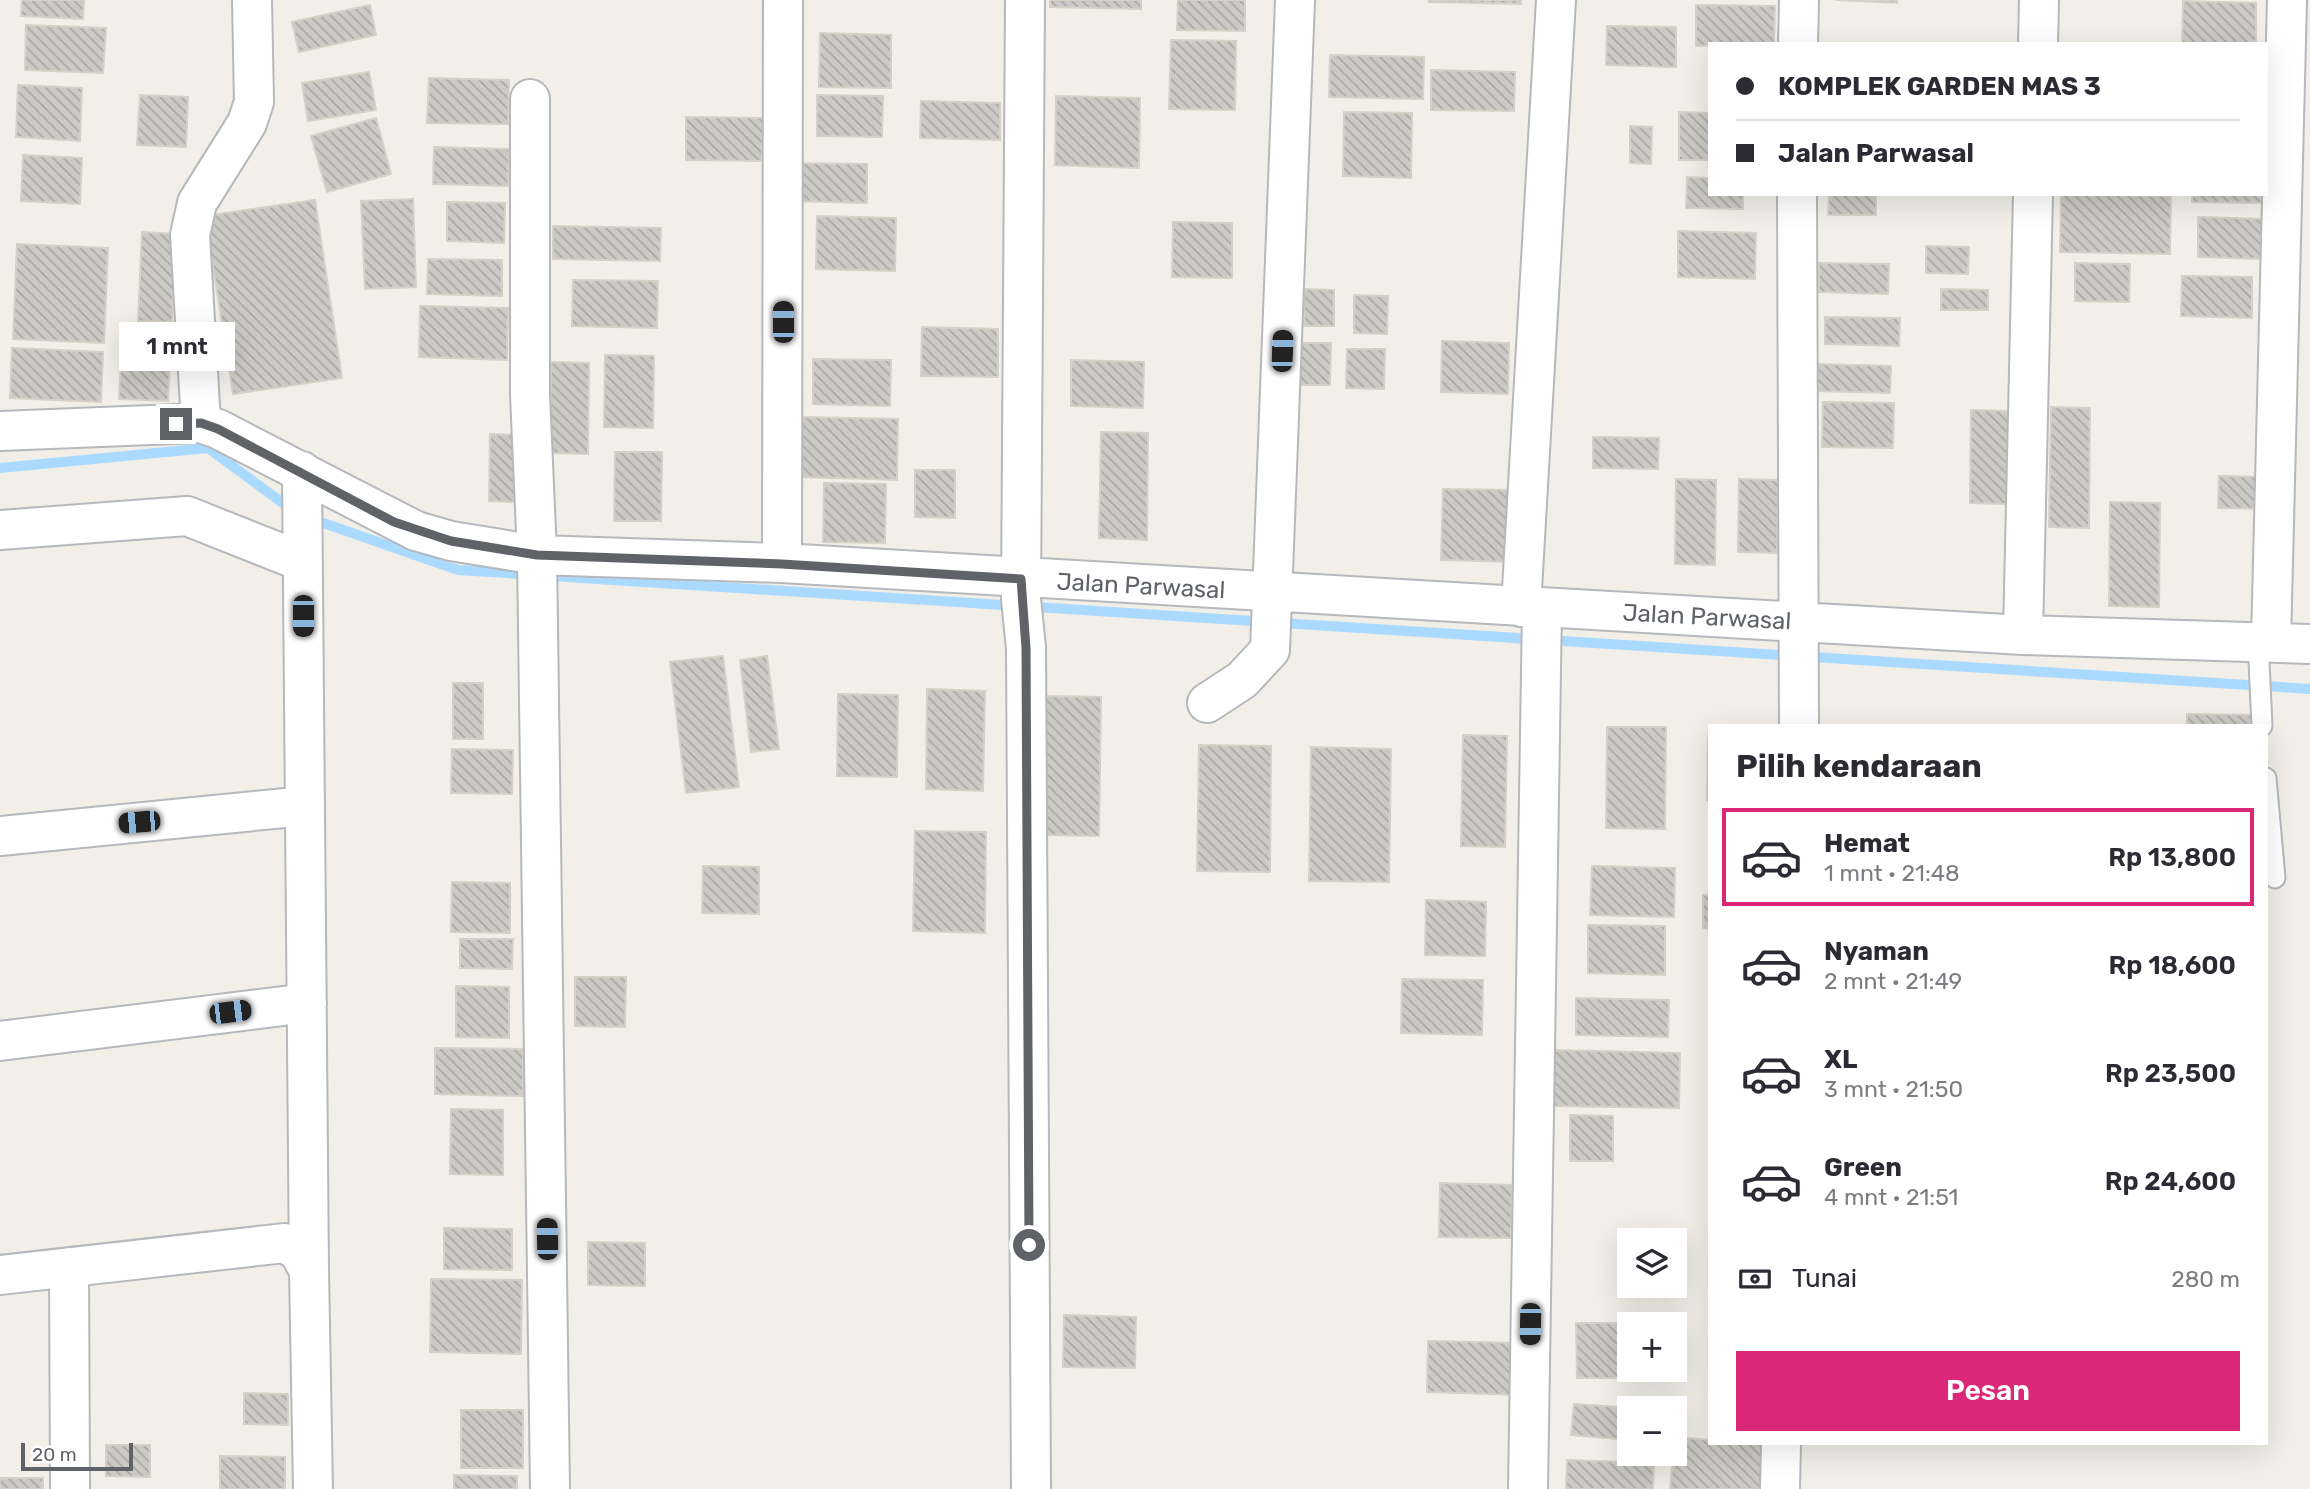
<!DOCTYPE html>
<html lang="id">
<meta charset="utf-8">
<style>
:root{--surface:#fff;--page:#f7f7f7;--text:#2b2b33;--muted:#7c7c81;--line:#e1e1e2;--accent:#db2777}
body{margin:0;font-family:Rubik,sans-serif;background:var(--page);color:var(--text);height:100vh;display:flex;flex-direction:column;font-size:26px;white-space:nowrap}
*{box-sizing:border-box;margin:0}
p{font-size:23px;color:var(--muted)}
.icon{flex:none;width:38px;height:38px;fill:none;stroke:currentColor;stroke-width:2;stroke-linecap:round;stroke-linejoin:round}
.map{position:relative;flex:1;overflow:hidden}
.sheet{position:absolute;left:1708px;top:724px;width:560px;height:721px;display:flex;flex-direction:column;background:var(--surface);border-radius:0px;box-shadow:0 7px 28px #0002}
.sheet>*{flex:none}
.guide{position:absolute;left:1708px;top:42px;width:560px;height:154px;border-radius:0px;box-shadow:0 7px 28px #0002;display:grid;align-content:center;height:154px;padding:0 28px;background:var(--surface)}
.controls{position:absolute;left:1617px;top:1228px;display:grid;gap:14px}
.controls a{display:grid;place-items:center;width:70px;height:70px;border-radius:0px;background:var(--surface);box-shadow:0 7px 28px #0002;font-size:35px}
.scale{position:absolute;left:21px;bottom:18px;width:112px;box-sizing:border-box;padding-left:7px;border:4px solid #5f6368;border-top:0;font-size:19px;line-height:24px;white-space:nowrap;color:#5f6368;-webkit-text-stroke:5px #fff;paint-order:stroke}
.end{position:absolute;width:32px;height:32px;margin:-16px;border:9px solid #5f6368;background:#fff;box-shadow:0 0 0 4px #fff}
.from{border-radius:50%}
.bubble{position:absolute;height:49px;border-radius:0px;background:var(--surface);box-shadow:0 7px 28px #0002;font-size:23px;font-weight:600;line-height:49px;text-align:center}
.car{position:absolute;width:21px;height:42px;margin:-21px -10px;border-radius:9px;box-shadow:0 0 5px 2px #0007;background:linear-gradient(#222 24%,#8ab4d8 0 40%,#222 0 76%,#8ab4d8 0 86%,#222 0)}
.guide b{display:flex;align-items:center;gap:24px;height:66px;font-size:26px}
.guide b+b{border-top:2px solid var(--line)}
.guide i{width:18px;height:18px;background:var(--text)}
ul{padding:0;list-style:none}
li{display:flex;align-items:center;gap:21px;height:98px;margin:0 14px 10px;padding:0 14px;border:4px solid transparent;border-radius:0px}
li div{flex:1}
li b{display:block;font-size:26px}
li em{font-style:normal;font-weight:600}
li.active{border-color:var(--accent)}
li>.icon{width:63px;height:63px;stroke-width:1.5}
h2{padding:0 28px;font-size:32px;line-height:84px}
.pay{display:flex;align-items:center;gap:18px;height:77px;padding:0 28px;font-size:26px}
.pay p{margin-inline-start:auto}
.button{display:flex;gap:14px;margin-top:auto;padding:14px 28px}
.button a{flex:1;height:80px;border-radius:0px;background:var(--accent);color:#fff;font-size:28px;font-weight:600;line-height:80px;text-align:center}
.map>svg:first-child{display:block}
</style>
<div class="map">
<svg width="2310" height="1489" viewBox="0 0 2310 1489">
<defs>
<pattern id="building-back-hatch" width="6" height="6" patternUnits="userSpaceOnUse" patternTransform="scale(1.75)"><rect width="6" height="6" fill="#cccac5"/><path d="M-1 5l2 2M0 0l6 6M5-1l2 2" fill="none" stroke="#a9a8a4"/></pattern>
</defs>
<rect width="100%" height="100%" fill="#f1efe8"/>
<g fill="none" stroke-linecap="round" stroke-linejoin="round">
<path stroke="#aadaff" stroke-width="10" d="M 0,468 L 208,448 L 295,512
M 309,518 L 458,570 L 2310,689"/>
</g>
<path fill="url(#building-back-hatch)" stroke="#d6d1c6" stroke-width="2" d="M 22,0 L 84,0 L 83,19 L 21,16 Z
M 1050,0 L 1141,0 L 1141,9 L 1050,7 Z
M 1178,0 L 1245,0 L 1245,31 L 1177,30 Z
M 1429,0 L 1521,0 L 1521,4 L 1429,2 Z
M 1836,0 L 1897,0 L 1897,3 Z
M 2183,1 L 2256,3 L 2256,44 L 2182,44 Z
M 370,5 L 376,35 L 299,52 L 292,22 Z
M 1696,5 L 1775,6 L 1774,44 L 1696,46 Z
M 26,25 L 106,28 L 103,73 L 25,70 Z
M 1607,26 L 1676,27 L 1676,67 L 1606,65 Z
M 820,33 L 891,35 L 891,88 L 819,87 Z
M 1171,40 L 1236,41 L 1235,110 L 1169,109 Z
M 1330,55 L 1424,57 L 1423,99 L 1329,97 Z
M 1431,70 L 1515,72 L 1514,111 L 1431,110 Z
M 369,72 L 376,110 L 308,121 L 302,83 Z
M 429,78 L 509,80 L 508,124 L 427,123 Z
M 18,85 L 82,88 L 80,141 L 16,137 Z
M 140,95 L 188,97 L 186,147 L 137,145 Z
M 817,95 L 883,96 L 882,137 L 817,136 Z
M 1056,96 L 1140,98 L 1139,168 L 1055,165 Z
M 921,101 L 1000,103 L 1000,140 L 920,138 Z
M 1344,112 L 1412,113 L 1411,178 L 1343,176 Z
M 1679,112 L 1710,113 L 1710,160 L 1679,160 Z
M 686,117 L 763,118 L 762,161 L 686,160 Z
M 376,118 L 391,174 L 327,192 L 311,136 Z
M 1630,126 L 1652,127 L 1651,164 L 1630,163 Z
M 434,147 L 509,149 L 508,186 L 433,184 Z
M 23,155 L 82,158 L 80,204 L 21,201 Z
M 791,163 L 867,164 L 867,203 L 791,201 Z
M 1687,177 L 1710,178 L 1710,194 L 1743,194 L 1743,209 L 1686,208 Z
M 1829,194 L 1876,194 L 1876,215 L 1828,215 Z
M 2061,194 L 2171,196 L 2170,254 L 2060,252 Z
M 2192,194 L 2263,194 L 2262,203 L 2192,202 Z
M 413,199 L 416,287 L 365,289 L 361,201 Z
M 315,200 L 342,378 L 233,394 L 205,216 Z
M 447,202 L 505,203 L 504,243 L 447,241 Z
M 817,216 L 896,218 L 895,271 L 816,269 Z
M 2198,217 L 2267,219 L 2266,259 L 2198,257 Z
M 1173,222 L 1232,223 L 1232,278 L 1172,277 Z
M 553,226 L 661,228 L 660,261 L 553,259 Z
M 1678,231 L 1756,233 L 1755,279 L 1678,277 Z
M 142,232 L 175,234 L 172,322 L 138,321 Z
M 17,244 L 108,248 L 104,343 L 13,339 Z
M 1926,246 L 1969,247 L 1968,274 L 1926,273 Z
M 428,259 L 502,260 L 502,296 L 427,294 Z
M 1819,263 L 1889,264 L 1888,294 L 1819,292 Z
M 2075,263 L 2130,264 L 2129,302 L 2075,301 Z
M 2182,276 L 2252,277 L 2252,318 L 2181,316 Z
M 573,280 L 658,281 L 657,328 L 572,326 Z
M 1304,289 L 1334,290 L 1334,326 L 1304,326 Z
M 1941,289 L 1988,290 L 1988,310 L 1941,310 Z
M 1354,295 L 1388,296 L 1387,334 L 1354,333 Z
M 420,306 L 508,308 L 507,360 L 419,357 Z
M 1825,317 L 1900,318 L 1899,346 L 1825,344 Z
M 922,327 L 998,329 L 998,377 L 921,376 Z
M 122,337 L 171,339 L 168,401 L 119,399 Z
M 1442,341 L 1509,343 L 1508,394 L 1441,392 Z
M 1299,343 L 1331,343 L 1330,385 L 1299,385 Z
M 12,348 L 103,352 L 101,402 L 10,398 Z
M 1347,349 L 1385,349 L 1384,389 L 1346,388 Z
M 605,355 L 654,356 L 653,428 L 604,427 Z
M 813,359 L 891,360 L 890,406 L 813,404 Z
M 1071,360 L 1144,362 L 1143,408 L 1071,406 Z
M 551,362 L 589,363 L 588,454 L 550,453 Z
M 1816,364 L 1891,366 L 1890,393 L 1816,391 Z
M 1823,402 L 1894,403 L 1893,448 L 1822,447 Z
M 2051,407 L 2090,408 L 2089,528 L 2049,527 Z
M 1971,410 L 2008,411 L 2007,504 L 1970,503 Z
M 801,417 L 898,419 L 897,480 L 800,477 Z
M 1101,432 L 1148,433 L 1147,540 L 1099,538 Z
M 490,434 L 520,435 L 518,502 L 489,501 Z
M 1593,437 L 1659,438 L 1658,469 L 1593,468 Z
M 615,452 L 662,452 L 661,521 L 614,521 Z
M 915,470 L 955,470 L 955,518 L 915,517 Z
M 2219,476 L 2267,477 L 2267,509 L 2218,508 Z
M 1676,479 L 1716,480 L 1715,565 L 1675,564 Z
M 1739,479 L 1778,480 L 1777,553 L 1738,552 Z
M 824,483 L 886,484 L 885,543 L 823,542 Z
M 1443,489 L 1515,490 L 1514,562 L 1441,560 Z
M 2110,502 L 2160,503 L 2159,607 L 2109,606 Z
M 723,656 L 739,787 L 686,793 L 670,662 Z
M 767,656 L 779,749 L 751,752 L 740,660 Z
M 453,683 L 483,683 L 483,739 L 453,739 Z
M 927,689 L 985,691 L 983,791 L 926,789 Z
M 838,694 L 898,695 L 897,777 L 837,776 Z
M 1046,696 L 1101,697 L 1099,836 L 1044,835 Z
M 2187,714 L 2252,715 L 2252,726 L 2187,726 Z
M 1607,727 L 1666,727 L 1665,829 L 1606,828 Z
M 1463,735 L 1507,736 L 1505,847 L 1461,846 Z
M 1708,736 L 1710,737 L 1710,800 L 1707,800 Z
M 1199,745 L 1271,746 L 1270,872 L 1197,871 Z
M 1311,747 L 1391,749 L 1389,882 L 1309,881 Z
M 452,749 L 513,750 L 512,794 L 451,793 Z
M 915,831 L 986,832 L 985,933 L 913,931 Z
M 703,866 L 759,867 L 759,914 L 702,913 Z
M 1592,866 L 1675,868 L 1674,917 L 1590,915 Z
M 452,882 L 510,883 L 510,933 L 451,932 Z
M 1703,895 L 1710,895 L 1710,929 L 1703,928 Z
M 1426,900 L 1486,902 L 1485,956 L 1425,955 Z
M 1588,925 L 1665,926 L 1665,975 L 1588,973 Z
M 460,939 L 513,939 L 512,969 L 460,968 Z
M 575,977 L 626,977 L 625,1027 L 575,1026 Z
M 1402,979 L 1483,980 L 1482,1035 L 1401,1033 Z
M 456,986 L 509,987 L 509,1038 L 456,1037 Z
M 1576,998 L 1669,1000 L 1668,1037 L 1576,1035 Z
M 435,1048 L 523,1049 L 523,1096 L 435,1094 Z
M 1553,1050 L 1680,1053 L 1679,1108 L 1552,1106 Z
M 451,1109 L 503,1110 L 503,1175 L 450,1174 Z
M 1570,1115 L 1613,1116 L 1613,1161 L 1570,1161 Z
M 1440,1183 L 1512,1185 L 1511,1238 L 1439,1237 Z
M 444,1228 L 512,1229 L 512,1270 L 444,1269 Z
M 588,1242 L 645,1243 L 645,1286 L 588,1285 Z
M 431,1279 L 522,1280 L 521,1354 L 430,1352 Z
M 1064,1315 L 1136,1317 L 1135,1368 L 1063,1367 Z
M 1576,1323 L 1639,1323 L 1629,1325 L 1629,1370 L 1639,1370 L 1639,1378 L 1577,1378 Z
M 1428,1341 L 1521,1343 L 1520,1395 L 1427,1392 Z
M 244,1393 L 288,1394 L 288,1425 L 244,1424 Z
M 1574,1404 L 1633,1408 L 1629,1409 L 1629,1440 L 1571,1435 Z
M 461,1410 L 523,1410 L 523,1468 L 461,1468 Z
M 1675,1437 L 1710,1440 L 1710,1444 L 1769,1444 L 1766,1489 L 1670,1489 Z
M 106,1445 L 150,1445 L 150,1477 L 106,1476 Z
M 220,1456 L 285,1457 L 285,1489 L 220,1489 Z
M 1567,1460 L 1654,1463 L 1653,1489 L 1566,1489 Z
M 454,1475 L 517,1476 L 517,1489 L 454,1489 Z
M 0,1478 L 43,1478 L 43,1489 L 0,1489 Z"/>
<g fill="none" stroke-linecap="round" stroke-linejoin="round">
<defs>
<path id="lane" d="M 2258,641 L 2262,726
M 2266,778 L 2275,878"/>
<path id="street" d="M 1025,0 L 1021,599 L 1026,648 L 1031,1489
M 1798,44 L 1799,0
M 2038,44 L 2039,0
M 530,99 L 530,394 L 537,555 L 550,1489
M 1797,194 L 1799,726
M 201,423 L 190,235 L 197,203 L 247,123 L 254,102 L 252,0
M 0,431 L 201,423 L 218,429 L 416,531 L 451,541 L 537,555 L 782,563 L 2023,635 L 2310,644
M 302,471 L 309,1271
M 0,530 L 187,516 L 303,562
M 782,563 L 783,0
M 1521,607 L 1556,0
M 2023,635 L 2033,194
M 2271,642 L 2287,0
M 1207,703 L 1242,680 L 1270,650 L 1295,0
M 0,836 L 305,806
M 0,1041 L 307,1003
M 69,1267 L 70,1489
M 0,1275 L 285,1243 L 299,1252 L 309,1271 L 313,1489
M 1528,1489 L 1542,608
M 1780,1489 L 1781,1444"/>
</defs>
<use href="#lane" stroke="#b5b8bc" stroke-width="23"/>
<use href="#street" stroke="#b5b8bc" stroke-width="42"/>
<use href="#lane" stroke="#fff" stroke-width="19"/>
<use href="#street" stroke="#fff" stroke-width="38"/>
</g>
<g fill="none" stroke-linecap="round" stroke-linejoin="round">
<path stroke="#5f6368" stroke-width="9" d="M 176,424 L 201,423 L 218,429 L 394,522 L 451,541 L 537,555 L 782,564 L 1021,579 L 1026,648 L 1029,1245"/>
</g>
<g text-anchor="middle" stroke-width="5" stroke-linejoin="round" paint-order="stroke">
<g font-size="24" fill="#5f6368" stroke="#fff">
<text transform="translate(1141 586) rotate(3)" y="8">Jalan Parwasal</text>
<text transform="translate(1707 617) rotate(3)" y="8">Jalan Parwasal</text>
</g>
</g>
</svg>
<div class="controls">
<a><svg class="icon" aria-label="layers" viewBox="0 0 24 24"><path d="M12 4l9 5-9 5-9-5zM3 14l9 5 9-5"/></svg></a>
<a>+</a>
<a>−</a>
</div>
<div class="scale">20 m</div>
<i class="end from" style="left:1029px;top:1245px"></i>
<i class="end" style="left:176px;top:424px"></i>
<div class="bubble" style="left:119px;top:322px;width:116px">1 mnt</div>
<i class="car" style="left:783px;top:322px;rotate:0deg"></i>
<i class="car" style="left:1282px;top:351px;rotate:2deg"></i>
<i class="car" style="left:303px;top:616px;rotate:180deg"></i>
<i class="car" style="left:139px;top:822px;rotate:265deg"></i>
<i class="car" style="left:230px;top:1012px;rotate:83deg"></i>
<i class="car" style="left:547px;top:1239px;rotate:359deg"></i>
<i class="car" style="left:1530px;top:1324px;rotate:181deg"></i>
<div class="guide">
<b><i class="from"></i>KOMPLEK GARDEN MAS 3</b>
<b><i></i>Jalan Parwasal</b>
</div>
<section class="sheet">
<h2>Pilih kendaraan</h2>
<ul>
<li class="active"><svg class="icon" aria-label="car" viewBox="0 0 24 24"><path d="M5 17H2v-5l4-1 3-4h7l3 4 3 1v5h-3M9 17h6M6 11h13"/><circle cx="7" cy="17" r="2"/><circle cx="17" cy="17" r="2"/></svg><div><b>Hemat</b><p>1 mnt · 21:48</p></div><em>Rp 13,800</em></li>
<li><svg class="icon" aria-label="car" viewBox="0 0 24 24"><path d="M5 17H2v-5l4-1 3-4h7l3 4 3 1v5h-3M9 17h6M6 11h13"/><circle cx="7" cy="17" r="2"/><circle cx="17" cy="17" r="2"/></svg><div><b>Nyaman</b><p>2 mnt · 21:49</p></div><em>Rp 18,600</em></li>
<li><svg class="icon" aria-label="car" viewBox="0 0 24 24"><path d="M5 17H2v-5l4-1 3-4h7l3 4 3 1v5h-3M9 17h6M6 11h13"/><circle cx="7" cy="17" r="2"/><circle cx="17" cy="17" r="2"/></svg><div><b>XL</b><p>3 mnt · 21:50</p></div><em>Rp 23,500</em></li>
<li><svg class="icon" aria-label="car" viewBox="0 0 24 24"><path d="M5 17H2v-5l4-1 3-4h7l3 4 3 1v5h-3M9 17h6M6 11h13"/><circle cx="7" cy="17" r="2"/><circle cx="17" cy="17" r="2"/></svg><div><b>Green</b><p>4 mnt · 21:51</p></div><em>Rp 24,600</em></li>
</ul>
<div class="pay"><svg class="icon" aria-label="cash" viewBox="0 0 24 24"><path d="M3 7h18v10H3z"/><circle cx="12" cy="12" r="2"/></svg>Tunai<p>280 m</p></div>
<div class="button"><a>Pesan</a></div>
</section>
</div>
